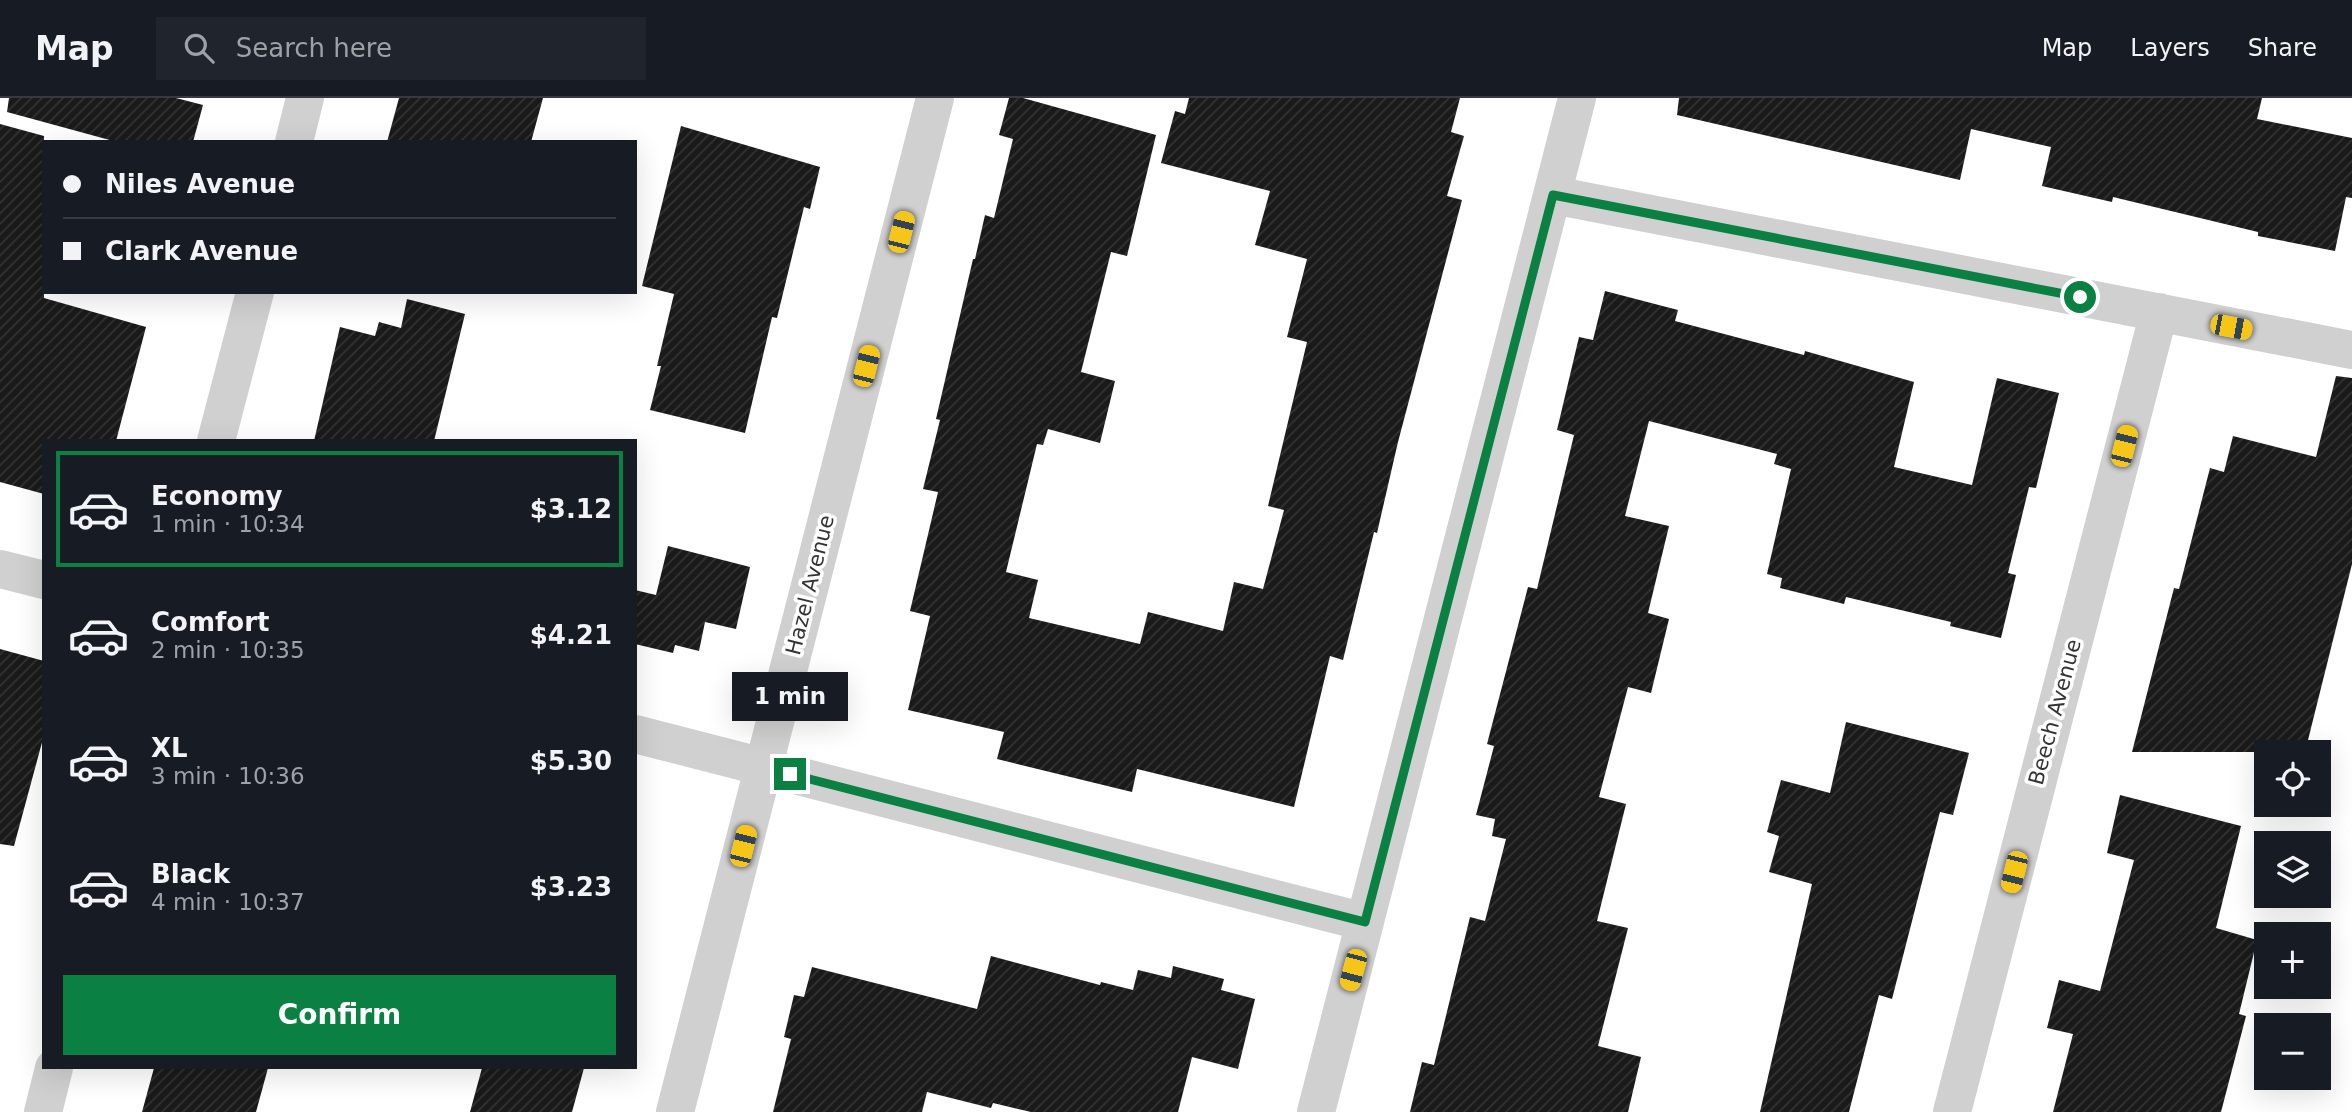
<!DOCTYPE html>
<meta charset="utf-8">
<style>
:root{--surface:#171b24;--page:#20242c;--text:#f1f3f6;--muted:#9ea1a6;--line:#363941;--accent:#0b8043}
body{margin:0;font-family:"DejaVu Sans",sans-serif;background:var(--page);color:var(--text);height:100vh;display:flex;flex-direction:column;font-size:26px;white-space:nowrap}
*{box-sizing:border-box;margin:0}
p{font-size:23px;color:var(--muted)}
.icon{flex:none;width:38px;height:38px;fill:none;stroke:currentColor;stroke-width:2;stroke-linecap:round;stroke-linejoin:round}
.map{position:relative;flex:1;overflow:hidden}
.side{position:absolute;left:42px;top:341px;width:595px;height:630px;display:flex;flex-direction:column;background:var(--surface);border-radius:0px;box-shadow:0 7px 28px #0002}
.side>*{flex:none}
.guide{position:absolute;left:42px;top:42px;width:595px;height:154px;border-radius:0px;box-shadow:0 7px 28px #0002;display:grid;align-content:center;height:154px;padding:0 21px;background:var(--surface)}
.fabs{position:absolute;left:2254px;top:642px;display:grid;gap:14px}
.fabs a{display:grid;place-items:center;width:77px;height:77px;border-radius:0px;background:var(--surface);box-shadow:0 7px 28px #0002;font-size:35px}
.end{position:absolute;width:32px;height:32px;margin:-16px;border:9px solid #0b8043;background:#fff;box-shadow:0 0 0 4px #fff}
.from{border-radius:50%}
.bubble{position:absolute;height:49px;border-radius:0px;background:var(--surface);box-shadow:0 7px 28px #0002;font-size:23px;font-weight:700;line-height:49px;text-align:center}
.car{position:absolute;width:21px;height:42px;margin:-21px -10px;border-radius:9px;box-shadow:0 0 5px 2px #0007;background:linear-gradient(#f5c518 24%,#345 0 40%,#f5c518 0 76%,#345 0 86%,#f5c518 0)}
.guide b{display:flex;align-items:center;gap:24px;height:66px;font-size:26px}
.guide b+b{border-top:2px solid var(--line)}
.guide i{width:18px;height:18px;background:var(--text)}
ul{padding:12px 0 0;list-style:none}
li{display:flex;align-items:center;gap:21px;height:116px;margin:0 14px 10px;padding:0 7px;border:4px solid transparent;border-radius:0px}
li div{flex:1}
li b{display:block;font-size:26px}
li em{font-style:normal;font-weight:700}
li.on{border-color:var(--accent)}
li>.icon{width:63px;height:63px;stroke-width:1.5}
.primary-button{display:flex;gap:14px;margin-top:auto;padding:14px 21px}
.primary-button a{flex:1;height:80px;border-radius:0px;background:var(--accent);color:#fff;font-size:28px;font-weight:700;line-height:80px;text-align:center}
header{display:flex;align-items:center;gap:42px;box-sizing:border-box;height:98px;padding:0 35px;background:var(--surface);border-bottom:2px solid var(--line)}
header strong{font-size:33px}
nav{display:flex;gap:38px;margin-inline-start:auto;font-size:24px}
.search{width:490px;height:63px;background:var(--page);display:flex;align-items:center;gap:18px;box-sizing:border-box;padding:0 24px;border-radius:0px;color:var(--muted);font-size:26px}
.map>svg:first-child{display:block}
</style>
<header>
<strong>Map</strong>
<div class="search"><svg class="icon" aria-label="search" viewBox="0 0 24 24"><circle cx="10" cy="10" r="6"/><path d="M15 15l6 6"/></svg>Search here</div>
<nav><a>Map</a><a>Layers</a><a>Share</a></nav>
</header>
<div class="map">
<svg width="2352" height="1014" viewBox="0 0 2352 1014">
<defs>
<pattern id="building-hatch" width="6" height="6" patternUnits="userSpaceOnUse" patternTransform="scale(1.75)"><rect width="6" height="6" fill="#1a1a1a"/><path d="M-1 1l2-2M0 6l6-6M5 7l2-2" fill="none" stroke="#333"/></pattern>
</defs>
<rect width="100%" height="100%" fill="#fff"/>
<path fill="url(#building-hatch)" d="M 9,0 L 176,0 L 203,7 L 193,44 L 117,44 L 7,14 Z
M 399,0 L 543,0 L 531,44 L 387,44 Z
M 1009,0 L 1023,0 L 1156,37 L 1127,158 L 1111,154 L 1081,274 L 1115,283 L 1100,345 L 1048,331 L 1043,347 L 1037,346 L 1006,474 L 1038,482 L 1029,520 L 1140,546 L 1148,514 L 1223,533 L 1234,484 L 1263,491 L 1284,412 L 1268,408 L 1307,244 L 1287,239 L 1307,161 L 1255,147 L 1270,93 L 1161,65 L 1175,13 L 1185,16 L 1189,0 L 1460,0 L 1451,34 L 1464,38 L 1447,98 L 1462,102 L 1398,344 L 1377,435 L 1374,434 L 1343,562 L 1330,558 L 1294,709 L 1137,671 L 1132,694 L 997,661 L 1004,634 L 908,612 L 930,518 L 910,513 L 938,394 L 923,391 L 940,322 L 936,321 L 973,161 L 975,161 L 985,117 L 994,120 L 1013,41 L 999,37 Z
M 1679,0 L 2262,0 L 2257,21 L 2352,40 L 2352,100 L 2346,99 L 2335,153 L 2258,138 L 2258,134 L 2113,99 L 2112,104 L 2042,88 L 2051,49 L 1971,31 L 1960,82 L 1677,17 Z
M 0,26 L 44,38 L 44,200 L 146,229 L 116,343 L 44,343 L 44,396 L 0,384 Z
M 681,28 L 820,69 L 810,111 L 804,109 L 777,220 L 772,219 L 745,335 L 650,312 L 661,268 L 657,268 L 674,196 L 642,188 Z
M 1605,193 L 1678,212 L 1675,223 L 1804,257 L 1805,253 L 1914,284 L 1894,369 L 1972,387 L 1997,280 L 2059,295 L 2036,390 L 2029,389 L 2008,475 L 2016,477 L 2001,540 L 1950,528 L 1951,524 L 1846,499 L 1844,506 L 1780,490 L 1782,480 L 1767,476 L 1791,371 L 1774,366 L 1777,356 L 1649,323 L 1625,418 L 1669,428 L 1648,515 L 1669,521 L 1651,595 L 1628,589 L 1599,699 L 1626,706 L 1597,823 L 1628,830 L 1598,948 L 1641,959 L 1628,1014 L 1410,1014 L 1422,964 L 1434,967 L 1470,819 L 1485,823 L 1506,741 L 1492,738 L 1495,721 L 1476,717 L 1494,648 L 1487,646 L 1528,489 L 1537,491 L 1574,337 L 1557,332 L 1579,239 L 1593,242 Z
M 407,201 L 465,216 L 434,343 L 314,343 L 340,229 L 375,238 L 379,224 L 401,230 Z
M 2336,278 L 2352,280 L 2352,466 L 2305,654 L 2132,654 L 2174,490 L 2179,491 L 2210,370 L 2224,374 L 2233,338 L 2316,359 Z
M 668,448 L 750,469 L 736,531 L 705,524 L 699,553 L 675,547 L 673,555 L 635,546 L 635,492 L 656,497 Z
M 0,551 L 44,563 L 44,637 L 14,748 L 0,746 Z
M 1846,624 L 1969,655 L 1953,717 L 1940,714 L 1892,901 L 1879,897 L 1849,1014 L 1760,1014 L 1812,786 L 1769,774 L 1779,738 L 1767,734 L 1781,682 L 1830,695 Z
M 2120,697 L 2241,728 L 2216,830 L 2257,842 L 2239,916 L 2246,918 L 2221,1014 L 2053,1014 L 2073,936 L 2047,930 L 2059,882 L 2100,893 L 2134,762 L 2107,755 Z
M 991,858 L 1100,887 L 1101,884 L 1133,892 L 1138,872 L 1171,880 L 1173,868 L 1224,881 L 1221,892 L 1255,901 L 1238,971 L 1192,959 L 1178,1014 L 1031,1014 L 993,1005 L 991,1010 L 927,994 L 922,1014 L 773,1014 L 791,941 L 784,939 L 794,897 L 804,899 L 812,869 L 977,911 Z
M 154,970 L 268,970 L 256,1014 L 142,1014 Z
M 482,970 L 584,970 L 572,1014 L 470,1014 Z"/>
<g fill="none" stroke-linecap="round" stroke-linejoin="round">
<path stroke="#d0d0d0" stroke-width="38" d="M 294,44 L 305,0
M 1553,97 L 2352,252
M 216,343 L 255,194
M 0,471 L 44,482
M 635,636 L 1365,824
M 43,1014 L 54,970
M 675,1014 L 935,0
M 1316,1014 L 1577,0
M 1952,1014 L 2159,214"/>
</g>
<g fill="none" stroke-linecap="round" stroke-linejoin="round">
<path stroke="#0b8043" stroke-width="9" d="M 790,676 L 1365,824 L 1553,97 L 2080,199"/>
</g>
<g text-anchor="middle" stroke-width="7" stroke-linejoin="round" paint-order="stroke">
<g font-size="21" fill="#333" stroke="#fff">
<text transform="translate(810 487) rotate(-76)" y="7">Hazel Avenue</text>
<text transform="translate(2055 614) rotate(-75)" y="7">Beech Avenue</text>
</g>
</g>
</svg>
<div class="fabs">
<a><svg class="icon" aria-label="locate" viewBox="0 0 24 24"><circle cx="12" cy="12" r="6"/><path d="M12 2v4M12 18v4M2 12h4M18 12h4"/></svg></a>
<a><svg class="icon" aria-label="layers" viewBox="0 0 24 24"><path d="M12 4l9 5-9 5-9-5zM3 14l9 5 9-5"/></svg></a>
<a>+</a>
<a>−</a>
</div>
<i class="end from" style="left:2080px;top:199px"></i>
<i class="end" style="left:790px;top:676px"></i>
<div class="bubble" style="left:732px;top:574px;width:116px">1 min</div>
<i class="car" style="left:901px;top:134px;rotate:14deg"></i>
<i class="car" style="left:2231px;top:229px;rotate:101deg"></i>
<i class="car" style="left:866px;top:268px;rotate:14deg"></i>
<i class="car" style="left:2124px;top:348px;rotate:14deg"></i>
<i class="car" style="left:743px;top:748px;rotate:14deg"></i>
<i class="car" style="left:2014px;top:774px;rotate:194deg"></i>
<i class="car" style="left:1353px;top:872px;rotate:195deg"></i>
<div class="guide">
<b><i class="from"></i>Niles Avenue</b>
<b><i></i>Clark Avenue</b>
</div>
<section class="side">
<ul>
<li class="on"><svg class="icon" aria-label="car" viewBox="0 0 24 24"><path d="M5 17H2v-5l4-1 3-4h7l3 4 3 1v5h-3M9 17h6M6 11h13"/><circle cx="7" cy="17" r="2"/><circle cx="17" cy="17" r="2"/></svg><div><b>Economy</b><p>1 min · 10:34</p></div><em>$3.12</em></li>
<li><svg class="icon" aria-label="car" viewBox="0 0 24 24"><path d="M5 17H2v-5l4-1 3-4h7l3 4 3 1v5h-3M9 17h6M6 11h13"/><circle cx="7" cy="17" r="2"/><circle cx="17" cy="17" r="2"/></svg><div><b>Comfort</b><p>2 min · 10:35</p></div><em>$4.21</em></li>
<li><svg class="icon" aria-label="car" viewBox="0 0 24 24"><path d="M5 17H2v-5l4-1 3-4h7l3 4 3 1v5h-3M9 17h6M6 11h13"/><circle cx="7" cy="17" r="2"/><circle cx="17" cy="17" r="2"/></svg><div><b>XL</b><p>3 min · 10:36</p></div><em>$5.30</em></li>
<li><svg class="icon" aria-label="car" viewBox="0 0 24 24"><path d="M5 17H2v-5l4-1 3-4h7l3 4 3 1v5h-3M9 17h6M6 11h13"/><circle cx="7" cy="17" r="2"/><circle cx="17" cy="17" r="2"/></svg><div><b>Black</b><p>4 min · 10:37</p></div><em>$3.23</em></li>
</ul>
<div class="primary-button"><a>Confirm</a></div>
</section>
</div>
